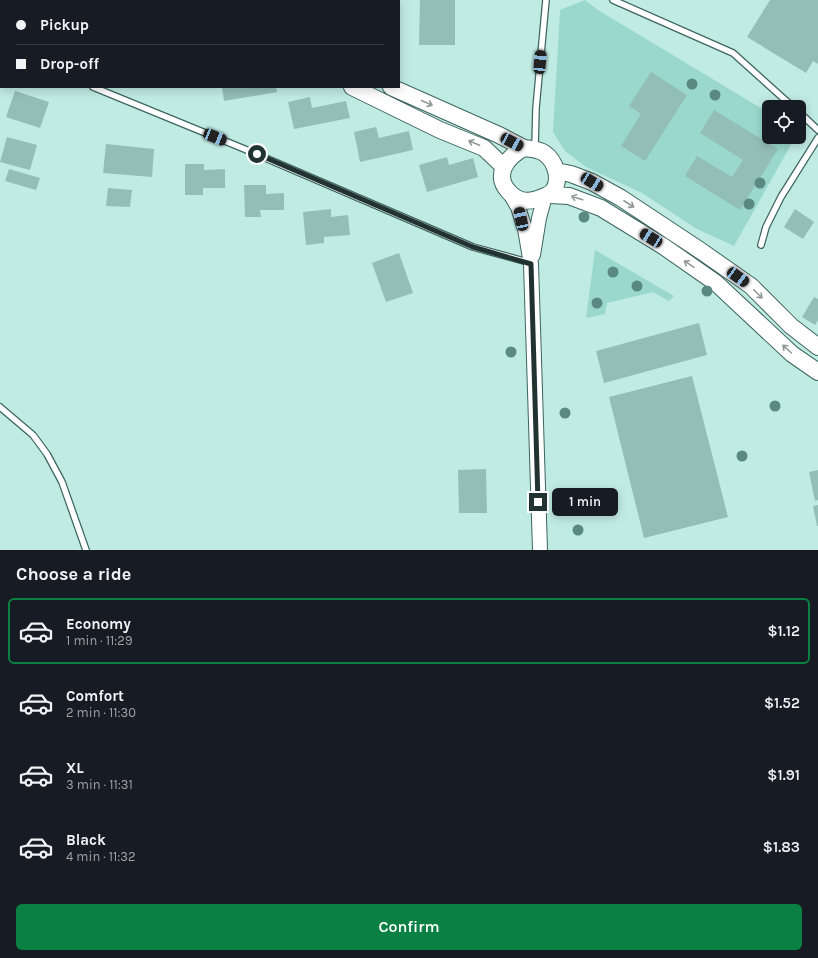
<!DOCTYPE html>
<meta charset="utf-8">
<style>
:root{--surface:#171b24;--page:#20242c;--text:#f1f3f6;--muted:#9ea1a6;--line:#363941;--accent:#0b8043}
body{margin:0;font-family:Karla,sans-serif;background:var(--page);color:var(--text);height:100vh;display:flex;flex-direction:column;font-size:15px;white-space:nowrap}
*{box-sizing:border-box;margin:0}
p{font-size:13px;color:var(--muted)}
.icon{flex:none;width:22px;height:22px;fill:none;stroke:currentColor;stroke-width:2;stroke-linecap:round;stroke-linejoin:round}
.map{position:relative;height:550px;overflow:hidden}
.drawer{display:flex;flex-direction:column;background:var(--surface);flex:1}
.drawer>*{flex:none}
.hud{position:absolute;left:0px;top:0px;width:400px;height:88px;box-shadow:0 2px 10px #0003;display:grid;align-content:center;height:88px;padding:0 16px;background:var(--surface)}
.controls{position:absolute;left:762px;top:100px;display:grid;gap:8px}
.controls a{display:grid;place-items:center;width:44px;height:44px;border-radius:6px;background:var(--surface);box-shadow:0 2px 10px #0003;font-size:20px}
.end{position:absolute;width:18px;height:18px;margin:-9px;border:5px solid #213330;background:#fff;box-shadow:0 0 0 2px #fff}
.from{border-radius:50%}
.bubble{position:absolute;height:28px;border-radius:6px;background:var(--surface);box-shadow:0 2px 10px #0003;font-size:13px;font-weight:600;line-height:28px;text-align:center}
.car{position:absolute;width:12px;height:24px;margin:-12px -6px;border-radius:5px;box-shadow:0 0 3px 1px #0007;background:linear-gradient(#222 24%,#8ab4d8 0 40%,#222 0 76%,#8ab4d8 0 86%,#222 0)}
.hud b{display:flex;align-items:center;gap:14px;height:38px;font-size:15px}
.hud b+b{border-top:1px solid var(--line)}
.hud i{width:10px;height:10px;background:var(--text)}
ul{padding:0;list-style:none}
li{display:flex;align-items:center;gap:12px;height:66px;margin:0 8px 6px;padding:0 8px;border:2px solid transparent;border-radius:6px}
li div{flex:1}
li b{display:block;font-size:15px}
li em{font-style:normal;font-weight:600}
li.on{border-color:var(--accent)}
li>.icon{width:36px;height:36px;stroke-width:1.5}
h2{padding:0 16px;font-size:18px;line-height:48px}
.button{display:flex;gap:8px;margin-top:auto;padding:8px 16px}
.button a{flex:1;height:46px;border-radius:6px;background:var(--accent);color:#fff;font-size:16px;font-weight:600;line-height:46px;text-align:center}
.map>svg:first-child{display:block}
</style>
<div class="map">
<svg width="818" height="550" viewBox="0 0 818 550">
<rect width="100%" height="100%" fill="#c0ebe3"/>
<path fill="#9ad8cd" d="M 585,0 L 598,10 L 769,113 L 769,137 L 791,137 L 792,143 L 734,246 L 697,229 L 642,193 L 586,167 L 565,151 L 553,132 L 560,10 Z
M 595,250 L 674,296 L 669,301 L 653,292 L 607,303 L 605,314 L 586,318 Z"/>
<path fill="#93beb6" d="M 420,0 L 455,0 L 455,45 L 419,45 Z
M 770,0 L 818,0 L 818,64 L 813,61 L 806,73 L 747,37 Z
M 651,72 L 687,95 L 645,161 L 621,146 L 641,114 L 629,106 Z
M 222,87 L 276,87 L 277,92 L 224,101 Z
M 15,91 L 49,102 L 40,128 L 6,117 Z
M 310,97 L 312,108 L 346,101 L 350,118 L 294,129 L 288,102 Z
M 714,110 L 778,149 L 740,210 L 685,176 L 697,156 L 732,177 L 743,160 L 700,133 Z
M 376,127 L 379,138 L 409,131 L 413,150 L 360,162 L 354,132 Z
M 7,137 L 37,145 L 30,170 L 0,162 Z
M 106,144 L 154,149 L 152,177 L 103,173 Z
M 447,157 L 449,165 L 473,158 L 478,177 L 427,192 L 419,165 Z
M 185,164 L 204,164 L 204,170 L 225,169 L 225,188 L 203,188 L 203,195 L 185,195 Z
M 9,169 L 40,178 L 36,190 L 5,181 Z
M 244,185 L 266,185 L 266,194 L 284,193 L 284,210 L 260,210 L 261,217 L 245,217 Z
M 108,188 L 132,190 L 130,207 L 106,206 Z
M 331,209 L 331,217 L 348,215 L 350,235 L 324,237 L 324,243 L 306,245 L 303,212 Z
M 795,209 L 814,222 L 803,239 L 784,227 Z
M 399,253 L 413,293 L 386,302 L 372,263 Z
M 814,297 L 818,299 L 818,320 L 815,325 L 802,317 Z
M 699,323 L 707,355 L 604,383 L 596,351 Z
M 692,376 L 728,517 L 644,538 L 609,397 Z
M 486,469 L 487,513 L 459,513 L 458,470 Z
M 818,470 L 818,500 L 815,501 L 809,472 Z
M 818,505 L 818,526 L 817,526 L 813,506 Z"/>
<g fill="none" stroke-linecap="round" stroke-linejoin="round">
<defs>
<path id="service" d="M 613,0 L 733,53 L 793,107
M 0,48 L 1,48
M 93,87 L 242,148 L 473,247 L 531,263
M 799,112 L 818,130
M 535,147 L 536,108 L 546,0
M 761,245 L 766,227 L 781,197 L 818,138
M 0,407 L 33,435 L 47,454 L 62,482 L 86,550"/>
<path id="tertiary" d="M 509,192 L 518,207 L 525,229 L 531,264 L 540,550
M 533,255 L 539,218 L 545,196"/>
<path id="secondary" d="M 186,0 L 187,1
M 221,0 L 223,1
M 352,87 L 440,130 L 484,148 L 504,167
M 391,87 L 499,135 L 524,148
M 524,148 C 531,149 538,149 544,153 C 556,161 561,180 553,191 C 550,194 548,195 545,196 C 532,202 520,204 509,192 C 493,175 507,157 524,148 Z
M 556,171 L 571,174 L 592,182 L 621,198 L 701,251 L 751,286 L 791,326 L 818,347
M 550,195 L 569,196 L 601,208 L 663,246 L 716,283 L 792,354 L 818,372"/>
</defs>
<use href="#service" stroke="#3d655f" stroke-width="8"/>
<use href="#tertiary" stroke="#3d655f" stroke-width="16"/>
<use href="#secondary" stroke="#3d655f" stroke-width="18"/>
<use href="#service" stroke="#fff" stroke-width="5.5"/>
<use href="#tertiary" stroke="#fff" stroke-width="14"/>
<use href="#secondary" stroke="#fff" stroke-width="16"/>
</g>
<g fill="#5a8982">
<circle cx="692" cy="84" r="5.5"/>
<circle cx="715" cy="95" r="5.5"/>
<circle cx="760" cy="183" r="5.5"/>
<circle cx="749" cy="204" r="5.5"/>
<circle cx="584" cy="217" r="5.5"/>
<circle cx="613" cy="272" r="5.5"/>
<circle cx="637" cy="286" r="5.5"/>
<circle cx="707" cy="291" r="5.5"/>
<circle cx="597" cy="303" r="5.5"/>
<circle cx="511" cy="352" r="5.5"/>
<circle cx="775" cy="406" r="5.5"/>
<circle cx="565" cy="413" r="5.5"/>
<circle cx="742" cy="456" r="5.5"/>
<circle cx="595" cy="502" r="5.5"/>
<circle cx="578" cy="530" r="5.5"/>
</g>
<defs><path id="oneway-shaft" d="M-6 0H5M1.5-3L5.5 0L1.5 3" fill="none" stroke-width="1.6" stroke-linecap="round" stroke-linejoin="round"/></defs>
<g stroke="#909998">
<use href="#oneway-shaft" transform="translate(427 103) rotate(24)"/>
<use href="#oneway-shaft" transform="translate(474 143) rotate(-157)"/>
<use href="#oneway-shaft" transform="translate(577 198) rotate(-162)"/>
<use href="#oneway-shaft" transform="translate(629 204) rotate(33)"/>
<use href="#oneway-shaft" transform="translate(689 264) rotate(-146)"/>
<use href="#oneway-shaft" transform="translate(758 294) rotate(45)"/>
<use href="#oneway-shaft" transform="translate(787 349) rotate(-138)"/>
</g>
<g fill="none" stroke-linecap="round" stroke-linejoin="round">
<path stroke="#213330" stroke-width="5" d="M 257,154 L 473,247 L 531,264 L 538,502"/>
</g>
</svg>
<div class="controls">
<a><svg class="icon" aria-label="locate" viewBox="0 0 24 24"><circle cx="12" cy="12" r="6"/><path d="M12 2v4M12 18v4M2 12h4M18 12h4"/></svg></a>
</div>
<i class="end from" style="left:257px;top:154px"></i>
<i class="end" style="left:538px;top:502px"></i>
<div class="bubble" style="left:552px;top:488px;width:66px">1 min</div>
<i class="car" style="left:540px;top:62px;rotate:5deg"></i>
<i class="car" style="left:215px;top:137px;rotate:112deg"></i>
<i class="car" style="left:512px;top:142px;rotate:118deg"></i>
<i class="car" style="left:592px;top:182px;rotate:122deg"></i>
<i class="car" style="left:521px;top:219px;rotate:348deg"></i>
<i class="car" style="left:651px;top:238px;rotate:302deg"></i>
<i class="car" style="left:738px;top:277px;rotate:126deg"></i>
<div class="hud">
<b><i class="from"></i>Pickup</b>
<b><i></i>Drop-off</b>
</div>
</div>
<section class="drawer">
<h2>Choose a ride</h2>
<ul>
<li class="on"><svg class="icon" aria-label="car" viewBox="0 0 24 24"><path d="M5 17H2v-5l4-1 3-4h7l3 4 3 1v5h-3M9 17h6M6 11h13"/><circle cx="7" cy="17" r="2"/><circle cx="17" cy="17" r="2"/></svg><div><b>Economy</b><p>1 min · 11:29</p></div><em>$1.12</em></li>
<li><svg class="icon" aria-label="car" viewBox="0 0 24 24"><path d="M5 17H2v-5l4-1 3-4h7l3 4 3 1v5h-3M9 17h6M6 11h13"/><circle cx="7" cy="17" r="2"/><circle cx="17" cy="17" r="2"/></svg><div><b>Comfort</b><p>2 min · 11:30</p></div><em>$1.52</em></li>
<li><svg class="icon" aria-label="car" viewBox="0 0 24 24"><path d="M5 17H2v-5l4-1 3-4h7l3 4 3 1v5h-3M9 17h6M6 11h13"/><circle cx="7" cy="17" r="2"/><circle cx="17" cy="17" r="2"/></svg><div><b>XL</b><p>3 min · 11:31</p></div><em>$1.91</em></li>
<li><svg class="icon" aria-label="car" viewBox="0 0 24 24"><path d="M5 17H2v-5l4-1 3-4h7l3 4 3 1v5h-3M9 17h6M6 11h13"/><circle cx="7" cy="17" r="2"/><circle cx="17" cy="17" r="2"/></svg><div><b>Black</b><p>4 min · 11:32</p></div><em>$1.83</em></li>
</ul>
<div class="button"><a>Confirm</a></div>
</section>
